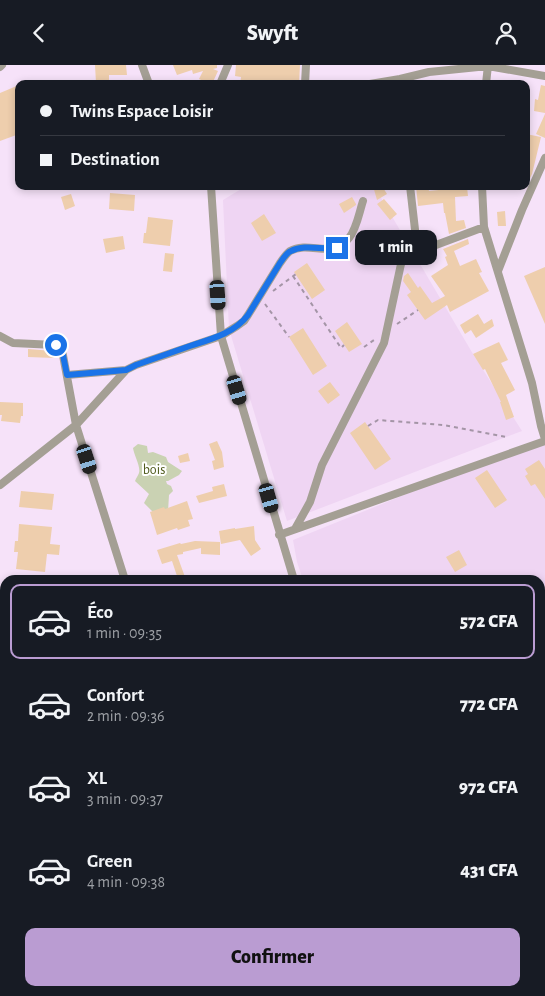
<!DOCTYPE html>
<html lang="fr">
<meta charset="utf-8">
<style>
:root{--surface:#171b24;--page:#242831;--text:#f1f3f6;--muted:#9ea1a6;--line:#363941;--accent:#ba9cd2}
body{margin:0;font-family:"Alegreya Sans",sans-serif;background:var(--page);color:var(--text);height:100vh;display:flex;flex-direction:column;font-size:19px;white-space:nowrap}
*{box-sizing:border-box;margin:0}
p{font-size:16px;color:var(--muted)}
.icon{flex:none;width:28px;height:28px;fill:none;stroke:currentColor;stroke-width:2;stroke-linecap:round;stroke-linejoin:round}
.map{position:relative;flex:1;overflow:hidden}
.panel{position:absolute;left:0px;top:510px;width:545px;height:421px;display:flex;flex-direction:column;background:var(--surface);border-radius:15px 15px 0 0;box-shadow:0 2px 8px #0003}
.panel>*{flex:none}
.guide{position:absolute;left:15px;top:15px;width:515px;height:110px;border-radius:10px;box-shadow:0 2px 8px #0003;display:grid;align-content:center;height:110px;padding:0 25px;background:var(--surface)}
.end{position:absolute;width:22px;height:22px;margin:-11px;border:6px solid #1a73e8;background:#fff;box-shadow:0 0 0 2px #fff}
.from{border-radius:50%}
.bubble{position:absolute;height:35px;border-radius:10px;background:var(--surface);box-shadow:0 2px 8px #0003;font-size:16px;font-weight:800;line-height:35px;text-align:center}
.car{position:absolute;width:15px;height:30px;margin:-15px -8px;border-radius:6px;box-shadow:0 0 4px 1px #0007;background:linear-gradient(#222 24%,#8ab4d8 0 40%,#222 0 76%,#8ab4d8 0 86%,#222 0)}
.guide b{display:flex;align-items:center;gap:18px;height:48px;font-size:19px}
.guide b+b{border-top:1px solid var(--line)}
.guide i{width:12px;height:12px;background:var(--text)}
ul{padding:9px 0 0;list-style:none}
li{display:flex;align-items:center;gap:15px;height:75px;margin:0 10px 8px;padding:0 15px;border:2px solid transparent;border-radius:10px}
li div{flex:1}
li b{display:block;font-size:19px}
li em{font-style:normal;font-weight:800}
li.active{border-color:var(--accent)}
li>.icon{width:45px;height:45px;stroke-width:1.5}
.primary-button{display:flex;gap:10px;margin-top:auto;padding:10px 25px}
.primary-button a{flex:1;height:58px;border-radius:10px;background:var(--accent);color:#111;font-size:20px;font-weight:800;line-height:58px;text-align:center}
header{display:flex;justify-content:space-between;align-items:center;height:65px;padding:0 25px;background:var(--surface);font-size:22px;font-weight:800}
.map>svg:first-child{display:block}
</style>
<header><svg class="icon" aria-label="back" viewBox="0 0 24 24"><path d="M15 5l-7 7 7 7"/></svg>Swyft<svg class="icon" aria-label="person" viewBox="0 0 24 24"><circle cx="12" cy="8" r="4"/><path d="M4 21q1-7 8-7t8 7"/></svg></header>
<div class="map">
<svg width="545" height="931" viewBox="0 0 545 931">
<rect width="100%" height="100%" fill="#f6e2f9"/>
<path fill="#efd5f3" d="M 246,121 L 374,121 L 473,289 L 522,366 L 287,456 L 229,264 L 223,135 Z
M 545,373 L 545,931 L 533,931 L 530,926 L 540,926 L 540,515 L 303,515 L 297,497 L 293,475 Z
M 215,926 L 503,926 L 507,931 L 208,931 Z"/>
<path fill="#cad2b3" d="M 138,379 L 147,381 L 148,388 L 153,387 L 166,392 L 168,397 L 182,406 L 179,410 L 168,416 L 166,416 L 167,419 L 171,421 L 173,426 L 169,430 L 168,447 L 156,450 L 144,438 L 149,429 L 135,416 C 136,413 138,411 139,408 C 141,402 134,390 133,383 Z"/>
<path fill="#eecead" d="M 95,0 L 126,0 L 127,10 L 109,10 L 109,17 L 96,18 Z
M 173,0 L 217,0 L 217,3 L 213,4 L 218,6 L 212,19 L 210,19 L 199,14 L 203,6 L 193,9 L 192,5 L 177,10 Z
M 236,0 L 300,0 L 299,19 L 240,19 L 241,12 L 235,11 Z
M 19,20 L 19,42 L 16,43 L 19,52 L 19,69 L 0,76 L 0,28 Z
M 541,20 L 545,21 L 545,48 L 534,46 L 535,34 L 538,35 Z
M 545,49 L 545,73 L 536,69 Z
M 526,69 L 541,72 L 532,109 L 527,119 L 526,119 Z
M 373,121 L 382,121 L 387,129 L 377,135 Z
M 416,121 L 428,121 L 429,126 L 467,122 L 468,131 L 455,132 L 456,156 L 464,155 L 466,163 L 449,169 L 445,148 L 444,148 L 443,138 L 418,141 Z
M 110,128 L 135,130 L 134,146 L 109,144 Z
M 71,129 L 75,141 L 65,145 L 61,132 Z
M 352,132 L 356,139 L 356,140 L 344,148 L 339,139 Z
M 384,134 L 397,149 L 390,155 L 377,139 Z
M 505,146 L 506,161 L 498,161 L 497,147 Z
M 264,149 L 276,168 L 262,176 L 251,158 Z
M 148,152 L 173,155 L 170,181 L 143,178 L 144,168 L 146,168 Z
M 123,171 L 125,184 L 106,188 L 103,174 Z
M 468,174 L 469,179 L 454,186 L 460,201 L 476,194 L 482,207 L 479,208 L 489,226 L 450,247 L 447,240 L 425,255 L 407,230 L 411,227 L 403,216 L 404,211 L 408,208 L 418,223 L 420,221 L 432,238 L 445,231 L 431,211 L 448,200 L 445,192 L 447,191 L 443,184 Z
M 165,188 L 174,189 L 172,207 L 163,206 Z
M 307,198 L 325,225 L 312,234 L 294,207 Z
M 545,202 L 545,259 L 524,211 Z
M 478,249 L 484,259 L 492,254 L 494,261 L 476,273 L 471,265 L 465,269 L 460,260 Z
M 347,257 L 362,279 L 349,287 L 335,266 Z
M 303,263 L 327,301 L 313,310 L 289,272 Z
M 499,277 L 508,295 L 501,298 L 515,325 L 506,330 L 514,352 L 506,355 L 500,337 L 501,337 L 485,304 L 483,305 L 473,289 Z
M 28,284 L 53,286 L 54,293 L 28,292 Z
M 330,317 L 340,330 L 328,339 L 318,326 Z
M 0,337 L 23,338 L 23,351 L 21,351 L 20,358 L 1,356 L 2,350 L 0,350 Z
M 365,357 L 391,394 L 375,405 L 350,368 Z
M 217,376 L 222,387 L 224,402 L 214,405 L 212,396 L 215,395 L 209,379 Z
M 188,388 L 190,396 L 180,398 L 178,391 Z
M 539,395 L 545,404 L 545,434 L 535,419 L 531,421 L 525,411 L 528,409 L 525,404 Z
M 487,405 L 507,435 L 495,443 L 475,413 Z
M 224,419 L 227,431 L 199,438 L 196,431 L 213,426 L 212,422 Z
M 21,426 L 54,429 L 52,445 L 19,442 Z
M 187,436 L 193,454 L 188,455 L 190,461 L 178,465 L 177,463 L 157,470 L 150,447 L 164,442 L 165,444 Z
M 19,459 L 52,462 L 50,479 L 60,480 L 59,490 L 47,489 L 45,507 L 16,504 L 18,487 L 14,487 L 15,476 L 18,476 Z
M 254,461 L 255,475 L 261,484 L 251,491 L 240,475 L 221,479 L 219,466 L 235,463 L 235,464 Z
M 195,476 L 220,477 L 220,490 L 201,489 L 201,483 L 183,487 L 183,489 L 177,490 L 185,512 L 178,514 L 172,496 L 162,499 L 157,485 L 180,478 L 181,479 Z
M 459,485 L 467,500 L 455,507 L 446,492 Z"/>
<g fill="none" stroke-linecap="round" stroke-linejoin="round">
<path stroke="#a495a6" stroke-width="2" stroke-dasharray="4 4" stroke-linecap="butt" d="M 293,211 L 341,283 L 344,280
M 273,226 L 296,209
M 265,239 L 289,272
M 397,259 L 418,245
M 364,282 L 377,273
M 368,361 L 378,355 L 443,360 L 506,372
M 540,734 L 545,741"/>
<path stroke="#a49f94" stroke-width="4" d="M 540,806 L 545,803"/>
<path stroke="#a49f94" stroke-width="8" d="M 142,0 L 149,19
M 0,2 L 2,0
M 220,19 L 228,0
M 305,19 L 306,0
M 370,19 L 400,14 L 429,7 L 488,1 L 545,11
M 486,19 L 488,0
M 211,121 L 221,271 L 294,515
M 410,121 L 417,182 L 420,186 L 484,162
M 482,121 L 484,162 L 532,318 L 541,361 L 545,374
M 498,206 L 522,145 L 545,93
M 0,271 L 13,278 L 55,280 L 62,285 L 76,360 L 125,515
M 67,310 L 126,305
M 0,420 L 76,360 L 126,305 L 136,300 L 221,271 L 237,261 L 244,256 L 248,250 L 280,198 C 283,194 286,189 290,186 C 310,175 333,195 349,173 C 357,163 359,148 363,136
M 295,464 L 310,437 L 322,400 L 384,278 L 401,199 L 416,177
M 279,470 L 545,376
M 0,572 L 5,573
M 0,858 L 5,858
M 371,926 L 377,931
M 507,926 L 510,931
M 525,926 L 528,931
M 209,931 L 217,926"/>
</g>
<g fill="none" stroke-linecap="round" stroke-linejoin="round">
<path stroke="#1a73e8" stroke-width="6" d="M 56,280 L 62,285 L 67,310 L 126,305 L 136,300 C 153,294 170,288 187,282 C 208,275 234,269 248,250 L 280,198 C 283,194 286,188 291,186 C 305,179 322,185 337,183"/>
</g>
<g text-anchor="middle" stroke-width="4" stroke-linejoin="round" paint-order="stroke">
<g font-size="14" fill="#505b1d" stroke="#fff">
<text x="154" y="409">bois</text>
</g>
</g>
</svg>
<i class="end from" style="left:56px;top:280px"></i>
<i class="end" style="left:337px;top:183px"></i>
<div class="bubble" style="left:355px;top:165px;width:82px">1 min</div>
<i class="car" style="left:218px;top:230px;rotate:176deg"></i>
<i class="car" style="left:237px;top:325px;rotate:163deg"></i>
<i class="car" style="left:87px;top:394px;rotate:162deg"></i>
<i class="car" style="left:269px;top:433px;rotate:164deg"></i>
<div class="guide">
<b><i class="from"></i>Twins Espace Loisir</b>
<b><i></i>Destination</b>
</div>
<section class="panel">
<ul>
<li class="active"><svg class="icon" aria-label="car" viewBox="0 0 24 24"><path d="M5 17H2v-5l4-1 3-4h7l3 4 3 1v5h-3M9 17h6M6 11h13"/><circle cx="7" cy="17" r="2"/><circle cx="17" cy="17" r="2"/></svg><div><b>Éco</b><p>1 min · 09:35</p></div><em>572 CFA</em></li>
<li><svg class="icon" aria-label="car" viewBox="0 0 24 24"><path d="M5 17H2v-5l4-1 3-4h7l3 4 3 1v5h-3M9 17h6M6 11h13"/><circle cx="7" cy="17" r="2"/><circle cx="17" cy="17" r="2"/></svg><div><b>Confort</b><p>2 min · 09:36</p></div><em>772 CFA</em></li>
<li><svg class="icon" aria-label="car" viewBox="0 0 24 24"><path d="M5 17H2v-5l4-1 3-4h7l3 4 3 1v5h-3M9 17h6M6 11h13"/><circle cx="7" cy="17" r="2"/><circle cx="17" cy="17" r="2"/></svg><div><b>XL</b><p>3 min · 09:37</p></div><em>972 CFA</em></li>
<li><svg class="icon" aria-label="car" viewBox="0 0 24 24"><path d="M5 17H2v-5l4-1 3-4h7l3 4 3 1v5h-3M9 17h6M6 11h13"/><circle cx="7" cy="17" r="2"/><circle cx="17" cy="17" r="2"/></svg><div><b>Green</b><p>4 min · 09:38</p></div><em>431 CFA</em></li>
</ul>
<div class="primary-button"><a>Confirmer</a></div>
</section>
</div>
